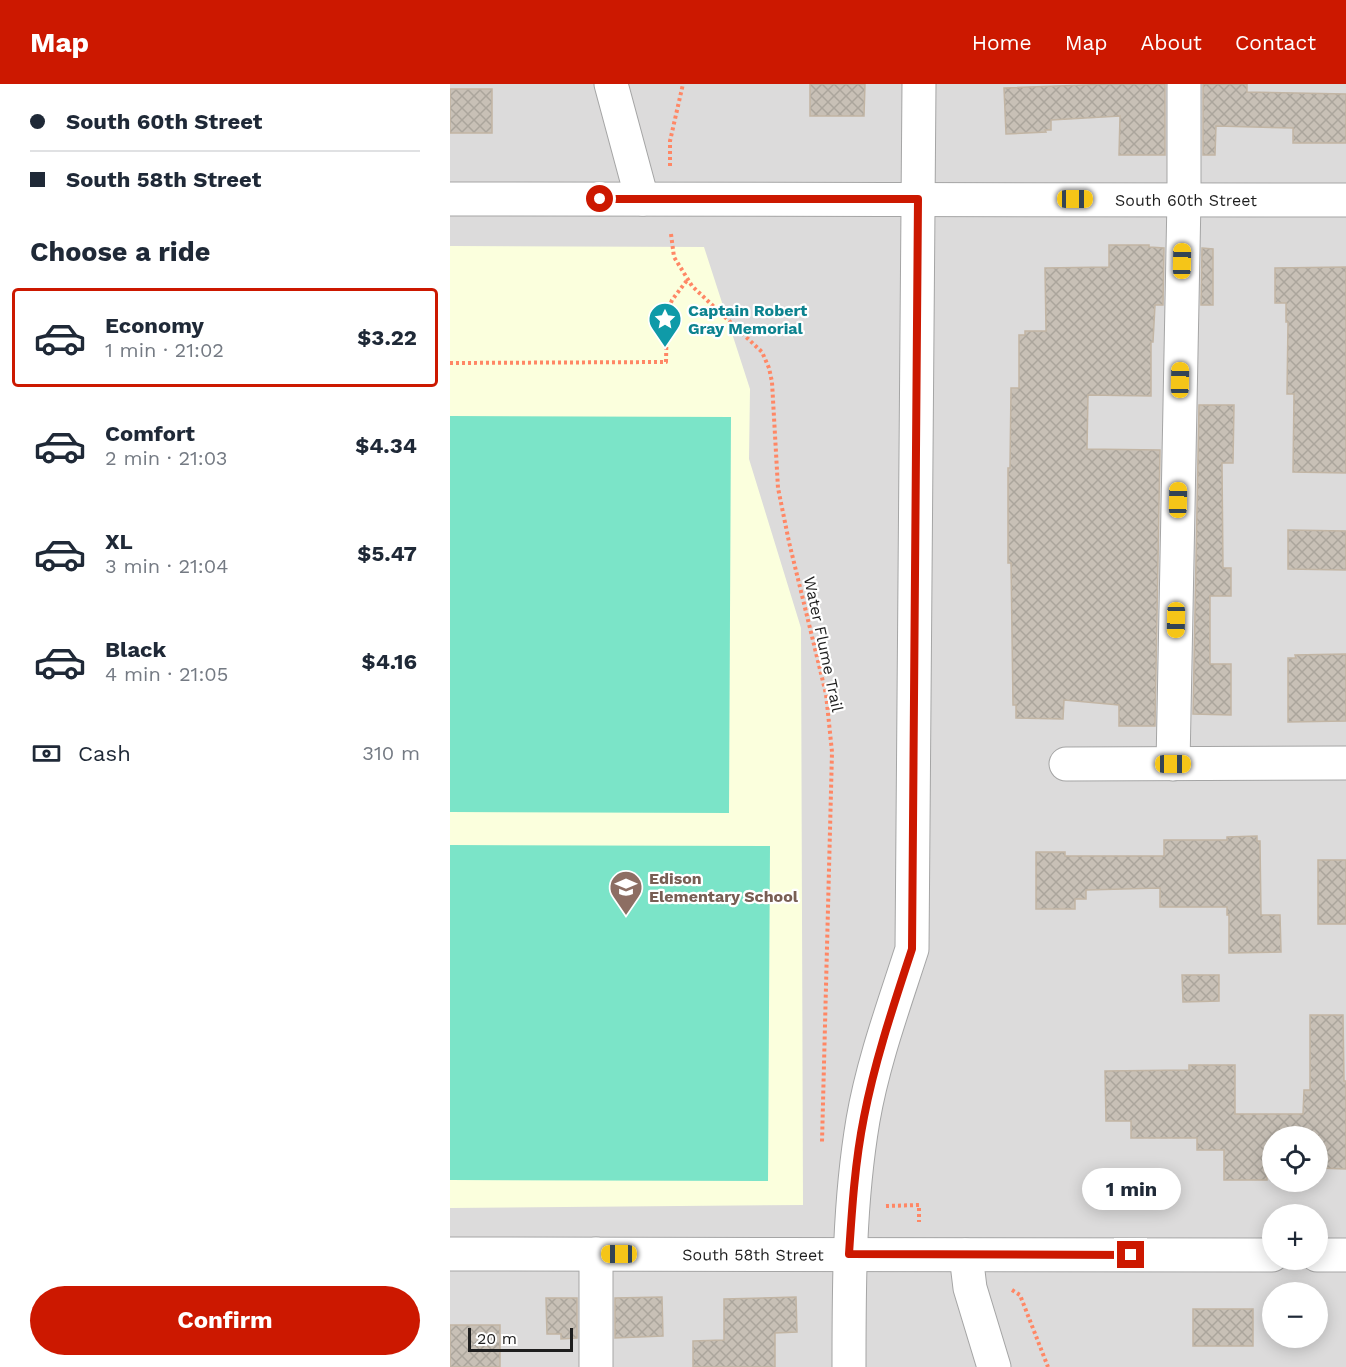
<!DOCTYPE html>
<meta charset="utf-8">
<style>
:root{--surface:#fff;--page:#f6f6f7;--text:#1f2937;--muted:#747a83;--line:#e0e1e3;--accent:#cc1800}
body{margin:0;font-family:"Work Sans",sans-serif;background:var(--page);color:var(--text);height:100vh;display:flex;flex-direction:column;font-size:22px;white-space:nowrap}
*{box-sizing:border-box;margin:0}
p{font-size:20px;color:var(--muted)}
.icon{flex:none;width:33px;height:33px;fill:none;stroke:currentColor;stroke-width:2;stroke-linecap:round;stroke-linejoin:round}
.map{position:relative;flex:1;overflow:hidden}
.details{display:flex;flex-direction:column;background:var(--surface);width:450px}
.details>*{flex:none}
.hud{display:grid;align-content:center;height:132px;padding:0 30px;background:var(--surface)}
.fabs{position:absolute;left:812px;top:1042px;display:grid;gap:12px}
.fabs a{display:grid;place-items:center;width:66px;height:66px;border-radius:50%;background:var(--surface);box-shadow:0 3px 15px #0003;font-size:30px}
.scale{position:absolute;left:18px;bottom:15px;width:105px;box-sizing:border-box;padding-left:6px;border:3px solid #1e1e1e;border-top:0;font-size:16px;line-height:21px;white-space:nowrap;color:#1e1e1e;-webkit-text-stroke:4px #fff;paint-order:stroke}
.end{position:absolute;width:27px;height:27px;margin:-14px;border:8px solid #cc1800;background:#fff;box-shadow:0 0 0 3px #fff}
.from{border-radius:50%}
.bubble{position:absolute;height:42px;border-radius:21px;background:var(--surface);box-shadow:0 3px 15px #0003;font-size:20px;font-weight:700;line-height:42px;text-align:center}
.car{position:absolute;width:18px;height:36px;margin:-18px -9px;border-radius:8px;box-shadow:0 0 4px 2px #0007;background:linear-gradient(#f5c518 24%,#345 0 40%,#f5c518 0 76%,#345 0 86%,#f5c518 0)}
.hud b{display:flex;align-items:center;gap:21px;height:57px;font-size:22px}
.hud b+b{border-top:2px solid var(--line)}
.hud i{width:15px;height:15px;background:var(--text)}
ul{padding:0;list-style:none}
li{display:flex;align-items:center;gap:18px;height:99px;margin:0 12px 9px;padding:0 18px;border:3px solid transparent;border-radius:6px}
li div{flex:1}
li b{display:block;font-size:22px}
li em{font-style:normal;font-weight:700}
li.active{border-color:var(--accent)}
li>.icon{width:54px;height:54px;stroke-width:1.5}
h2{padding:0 30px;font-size:27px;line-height:72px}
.pay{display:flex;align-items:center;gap:15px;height:66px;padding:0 30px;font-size:22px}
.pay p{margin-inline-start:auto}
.action{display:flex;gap:12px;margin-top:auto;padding:12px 30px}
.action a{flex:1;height:69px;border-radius:36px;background:var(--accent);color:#fff;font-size:24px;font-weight:700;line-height:69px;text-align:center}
header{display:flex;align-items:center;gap:36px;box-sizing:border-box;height:84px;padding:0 30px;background:var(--accent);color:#fff}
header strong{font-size:28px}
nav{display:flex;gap:33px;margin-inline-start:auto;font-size:21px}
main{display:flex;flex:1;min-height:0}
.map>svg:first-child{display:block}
</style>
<header>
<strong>Map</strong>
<nav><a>Home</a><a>Map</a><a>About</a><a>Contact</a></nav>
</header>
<main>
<section class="details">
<div class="hud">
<b><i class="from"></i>South 60th Street</b>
<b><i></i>South 58th Street</b>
</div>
<h2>Choose a ride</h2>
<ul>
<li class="active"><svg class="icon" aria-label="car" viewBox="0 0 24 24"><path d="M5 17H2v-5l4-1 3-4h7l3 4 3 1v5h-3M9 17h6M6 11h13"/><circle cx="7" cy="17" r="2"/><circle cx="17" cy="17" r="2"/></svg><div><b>Economy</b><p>1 min · 21:02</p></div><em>$3.22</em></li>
<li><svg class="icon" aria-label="car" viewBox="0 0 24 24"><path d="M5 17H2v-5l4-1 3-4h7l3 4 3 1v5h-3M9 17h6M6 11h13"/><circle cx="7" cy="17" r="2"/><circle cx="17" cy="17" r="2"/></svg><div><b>Comfort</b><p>2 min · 21:03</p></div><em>$4.34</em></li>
<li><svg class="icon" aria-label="car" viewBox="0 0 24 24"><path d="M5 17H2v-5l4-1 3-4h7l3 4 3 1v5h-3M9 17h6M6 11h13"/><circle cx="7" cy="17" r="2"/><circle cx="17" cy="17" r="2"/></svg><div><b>XL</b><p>3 min · 21:04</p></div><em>$5.47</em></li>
<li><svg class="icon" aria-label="car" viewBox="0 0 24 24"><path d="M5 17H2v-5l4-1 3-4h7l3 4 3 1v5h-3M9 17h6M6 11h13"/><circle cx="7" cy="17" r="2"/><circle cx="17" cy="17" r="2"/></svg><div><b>Black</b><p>4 min · 21:05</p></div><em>$4.16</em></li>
</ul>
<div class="pay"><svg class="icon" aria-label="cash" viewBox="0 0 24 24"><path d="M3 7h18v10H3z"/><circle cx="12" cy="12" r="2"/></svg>Cash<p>310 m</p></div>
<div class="action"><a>Confirm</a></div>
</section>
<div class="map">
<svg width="896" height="1283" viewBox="0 0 896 1283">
<defs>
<pattern id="building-cross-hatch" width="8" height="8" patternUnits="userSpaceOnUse" patternTransform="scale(1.5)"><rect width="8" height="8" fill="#c8c0b6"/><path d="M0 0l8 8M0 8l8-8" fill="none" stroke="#aba59c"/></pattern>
</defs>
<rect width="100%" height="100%" fill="#f0ede3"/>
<path fill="#dcdbdb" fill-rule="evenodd" d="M 0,0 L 896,0 L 896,1283 L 0,1283 ZM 822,1053 L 867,1053 L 867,1098 L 822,1098 ZM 822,1131 L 867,1131 L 867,1176 L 822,1176 ZM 822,1209 L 867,1209 L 867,1254 L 822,1254 Z"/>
<path fill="#fbffdd" d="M 0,162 L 254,163 L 300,305 L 299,375 L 351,544 L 353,1121 L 0,1124 Z"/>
<path fill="#7be4c8" d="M 0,332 L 281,333 L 279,729 L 0,728 Z
M 0,761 L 320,762 L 318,1097 L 0,1096 Z"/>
<path fill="url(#building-cross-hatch)" stroke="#c2b5a4" stroke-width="1.5" d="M 360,0 L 415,0 L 414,32 L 360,32 Z
M 661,0 L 715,0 L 715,71 L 669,71 L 670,32 L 601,36 L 601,46 L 595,46 L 596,48 L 556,50 L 554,4 Z
M 753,0 L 797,0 L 797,8 L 896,10 L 896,59 L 843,59 L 843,44 L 766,42 L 765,71 L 753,71 Z
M 0,5 L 42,5 L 42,49 L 0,49 Z
M 659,161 L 699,161 L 699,163 L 714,164 L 713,221 L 705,221 L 703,258 L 701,258 L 701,312 L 638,311 L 637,365 L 710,366 L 705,642 L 669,642 L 669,621 L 614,616 L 613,635 L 566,634 L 566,621 L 563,621 L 561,479 L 558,479 L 558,384 L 560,384 L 561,304 L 569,304 L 569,251 L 575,251 L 575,247 L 596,247 L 595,184 L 659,183 Z
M 752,164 L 763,165 L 763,221 L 751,221 Z
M 896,183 L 896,389 L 843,388 L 844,310 L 837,310 L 838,238 L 836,238 L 836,219 L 825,219 L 825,184 Z
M 749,321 L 784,321 L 783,379 L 772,379 L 773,484 L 781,484 L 781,512 L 760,512 L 760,580 L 781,580 L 781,631 L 743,630 Z
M 838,446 L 896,447 L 896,486 L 838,485 Z
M 896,570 L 896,637 L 838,638 L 838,574 L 846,574 L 845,571 Z
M 807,752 L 807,757 L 810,757 L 811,831 L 830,831 L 831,868 L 779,869 L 779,831 L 777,831 L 777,823 L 710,823 L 710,804 L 636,806 L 636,815 L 625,815 L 625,825 L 586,825 L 586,768 L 615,768 L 615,772 L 714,772 L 714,756 L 777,756 L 777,753 Z
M 868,776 L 896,776 L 896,840 L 868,840 Z
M 732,891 L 769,891 L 769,917 L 733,918 Z
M 860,931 L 893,931 L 894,997 L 896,997 L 896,1085 L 867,1084 L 867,1053 L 822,1053 L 822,1083 L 817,1082 L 817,1096 L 774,1096 L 774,1066 L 747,1066 L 747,1054 L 681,1054 L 681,1037 L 656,1037 L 655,987 L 739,986 L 739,981 L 785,981 L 785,1030 L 853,1030 L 854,1006 L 860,1006 Z
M 212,1213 L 213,1252 L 165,1254 L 165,1214 Z
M 346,1213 L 347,1248 L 325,1249 L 325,1283 L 243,1283 L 243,1257 L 274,1256 L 274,1215 Z
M 96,1214 L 127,1214 L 127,1254 L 111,1255 L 111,1250 L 97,1250 Z
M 743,1225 L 803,1225 L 803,1262 L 743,1262 Z
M 0,1241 L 50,1241 L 50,1283 L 0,1283 Z"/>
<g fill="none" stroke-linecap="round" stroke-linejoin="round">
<defs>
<g id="minor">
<path d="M 161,0 L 192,115"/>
<path id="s1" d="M 0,115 L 896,116"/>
<path d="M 616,680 L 896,679"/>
<path d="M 723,680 L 734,115 L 734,0"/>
<path id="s2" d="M 0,1170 L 822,1171"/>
<path d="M 146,1170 L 146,1283"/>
<path d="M 516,1171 L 520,1204 L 544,1283"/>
<path d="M 867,1171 L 896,1171"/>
<path d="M 399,1283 C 399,1200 399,1119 413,1036 C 423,978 444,921 462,865 L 469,0"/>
</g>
</defs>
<use href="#minor" stroke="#a5a5a5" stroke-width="35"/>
<path stroke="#ff8765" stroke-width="4" stroke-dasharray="3 3" stroke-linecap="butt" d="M 220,82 L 220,57 L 233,0
M 221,150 L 224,173 L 242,202 L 312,268 L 319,284 L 322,298 L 328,404 L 339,458 L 376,610 L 382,668 L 372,1058
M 0,279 L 216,278 L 217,229 L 222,216 L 238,195
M 436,1122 L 469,1121 L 469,1138
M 562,1206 L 570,1211 L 598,1283"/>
<use href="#minor" stroke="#fff" stroke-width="33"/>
</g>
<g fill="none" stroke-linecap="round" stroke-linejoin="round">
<path stroke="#cc1800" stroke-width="8" d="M 150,115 L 468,115 L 462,865 C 444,920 425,976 414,1033 C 405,1078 402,1124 399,1170 L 681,1171"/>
</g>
<defs>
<symbol id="sight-pin" viewBox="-11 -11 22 30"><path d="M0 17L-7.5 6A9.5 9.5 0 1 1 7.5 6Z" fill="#0f9aa8" stroke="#fff"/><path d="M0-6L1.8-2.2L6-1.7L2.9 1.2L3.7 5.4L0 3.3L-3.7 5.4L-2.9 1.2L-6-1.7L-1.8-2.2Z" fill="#fff"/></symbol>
<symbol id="school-pin" viewBox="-11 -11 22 30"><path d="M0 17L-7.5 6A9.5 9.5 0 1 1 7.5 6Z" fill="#8d6e63" stroke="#fff"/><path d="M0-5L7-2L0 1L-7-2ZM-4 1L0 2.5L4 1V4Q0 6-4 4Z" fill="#fff"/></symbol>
</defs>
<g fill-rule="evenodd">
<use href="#sight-pin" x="196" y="216" width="38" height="52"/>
<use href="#school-pin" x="157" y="784" width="38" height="52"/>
</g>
<g text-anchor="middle" stroke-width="4.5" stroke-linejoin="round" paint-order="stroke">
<g font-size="16" fill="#1e1e1e" stroke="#fff">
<text dy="6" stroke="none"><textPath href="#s1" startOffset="736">South 60th Street</textPath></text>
<text transform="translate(374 560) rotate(78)" y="6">Water Flume Trail</text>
<text dy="6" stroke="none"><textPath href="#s2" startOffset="303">South 58th Street</textPath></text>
</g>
<g font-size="16" font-weight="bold" fill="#0d838f" stroke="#fff" text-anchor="start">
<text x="238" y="232">Captain Robert<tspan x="238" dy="18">Gray Memorial</tspan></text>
</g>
<g font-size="16" font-weight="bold" fill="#785e54" stroke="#fff" text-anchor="start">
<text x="199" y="800">Edison<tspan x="199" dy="18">Elementary School</tspan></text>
</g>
</g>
</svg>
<div class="fabs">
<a><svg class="icon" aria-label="locate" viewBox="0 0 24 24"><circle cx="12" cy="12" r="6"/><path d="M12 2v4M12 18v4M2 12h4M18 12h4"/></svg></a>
<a>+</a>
<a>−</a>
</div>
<div class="scale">20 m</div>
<i class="end from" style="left:150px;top:115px"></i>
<i class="end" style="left:681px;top:1171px"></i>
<div class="bubble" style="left:632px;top:1084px;width:99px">1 min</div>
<i class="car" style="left:625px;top:115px;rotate:90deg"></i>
<i class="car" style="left:732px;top:177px;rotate:1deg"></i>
<i class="car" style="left:730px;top:296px;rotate:1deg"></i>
<i class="car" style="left:728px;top:416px;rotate:1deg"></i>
<i class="car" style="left:726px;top:536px;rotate:181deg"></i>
<i class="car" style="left:723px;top:680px;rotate:90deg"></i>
<i class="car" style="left:169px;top:1170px;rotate:270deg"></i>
</div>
</main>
